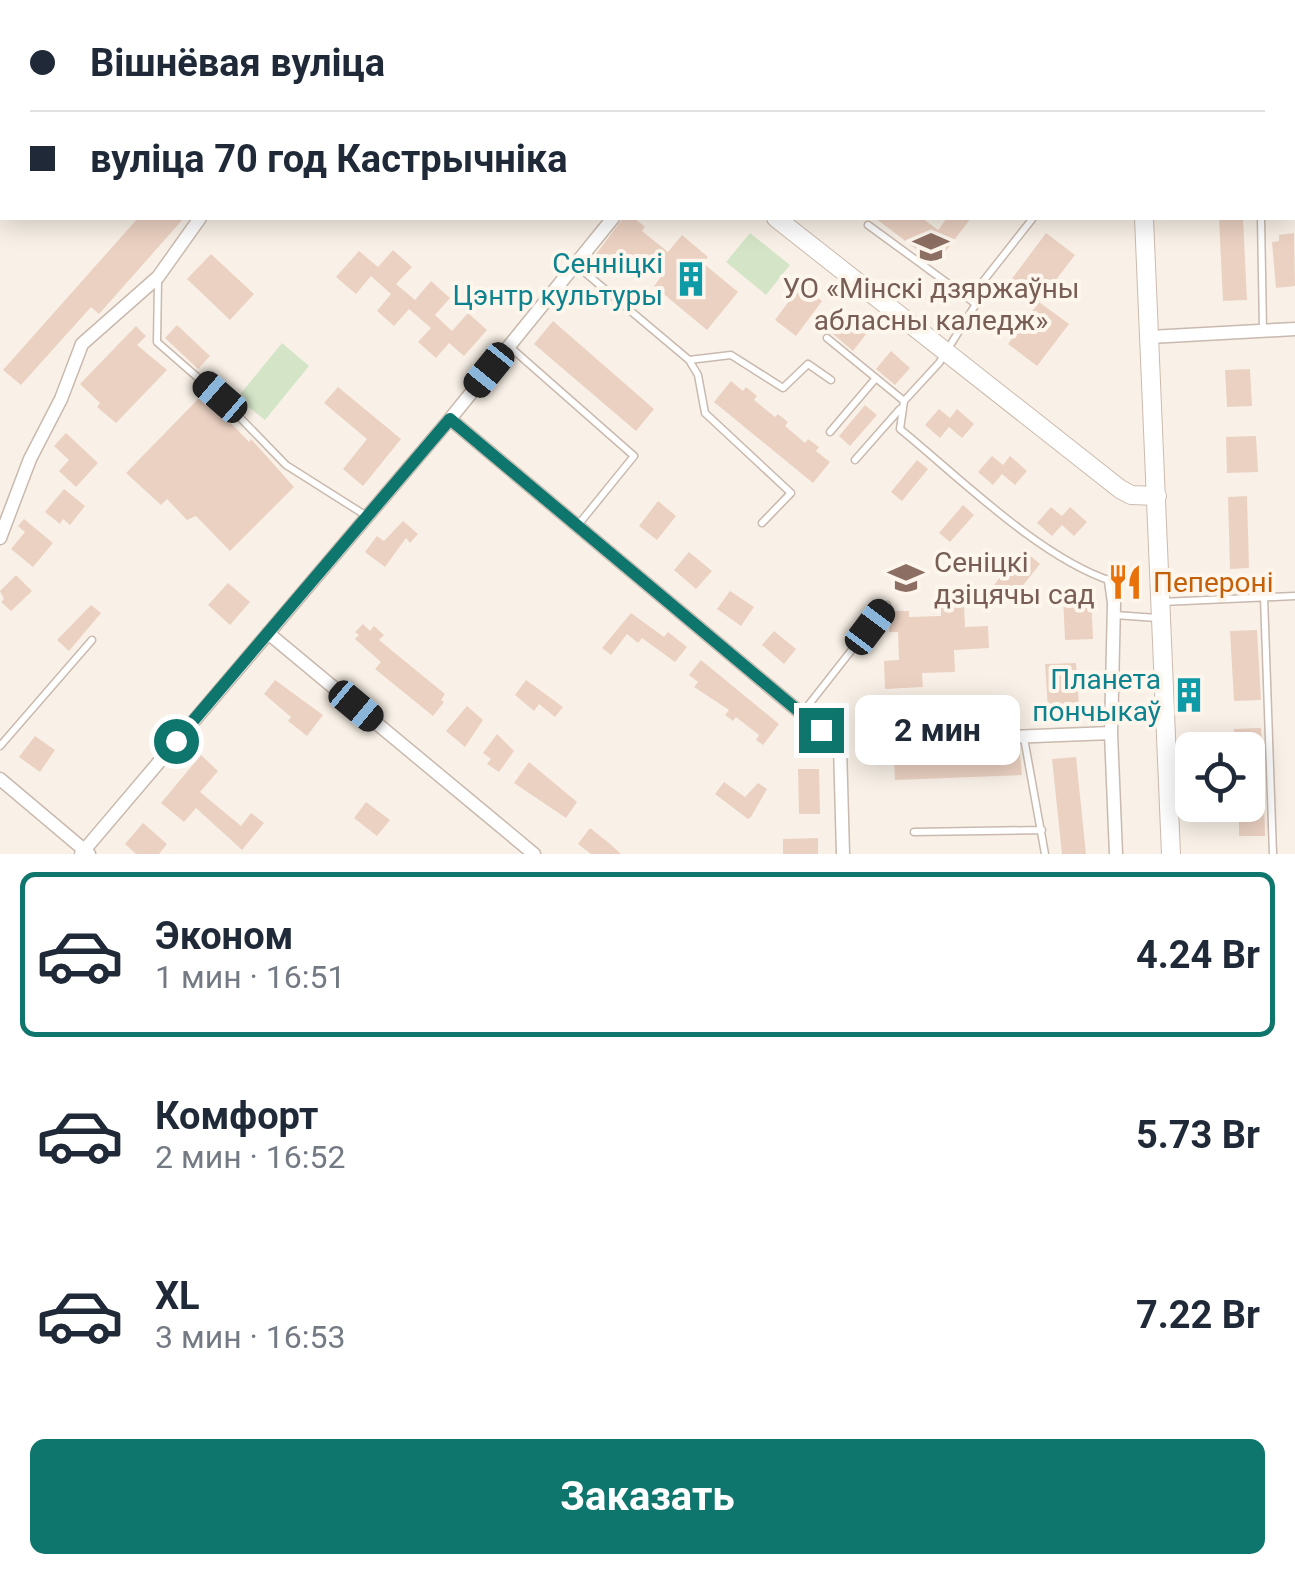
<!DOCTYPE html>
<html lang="ru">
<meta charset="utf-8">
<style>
:root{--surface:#fff;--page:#f2f2f3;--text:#1f2937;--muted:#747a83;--line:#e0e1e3;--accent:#0f766e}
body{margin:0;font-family:Roboto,sans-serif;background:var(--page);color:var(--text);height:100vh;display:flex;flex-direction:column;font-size:38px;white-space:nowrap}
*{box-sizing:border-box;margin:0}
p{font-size:32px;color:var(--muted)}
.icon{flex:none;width:55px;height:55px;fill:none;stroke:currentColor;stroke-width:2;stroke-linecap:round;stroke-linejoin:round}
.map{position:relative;height:854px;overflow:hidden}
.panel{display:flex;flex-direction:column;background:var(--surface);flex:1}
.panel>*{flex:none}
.hud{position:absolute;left:0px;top:0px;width:1295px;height:220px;box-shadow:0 5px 25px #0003;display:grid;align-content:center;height:220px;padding:0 30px;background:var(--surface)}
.tools{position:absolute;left:1175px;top:732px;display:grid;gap:20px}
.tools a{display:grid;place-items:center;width:90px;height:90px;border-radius:15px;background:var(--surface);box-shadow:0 5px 25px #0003;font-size:50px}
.end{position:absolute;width:45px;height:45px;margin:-22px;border:12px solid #0f766e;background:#fff;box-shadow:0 0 0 5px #fff}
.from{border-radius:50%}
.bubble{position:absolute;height:70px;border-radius:15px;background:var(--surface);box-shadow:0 5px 25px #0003;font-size:32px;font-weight:700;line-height:70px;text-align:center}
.car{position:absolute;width:30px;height:60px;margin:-30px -15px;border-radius:12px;box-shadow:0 0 8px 2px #0007;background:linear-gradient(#222 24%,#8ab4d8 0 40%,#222 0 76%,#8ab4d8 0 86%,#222 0)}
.hud b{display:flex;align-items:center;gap:35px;height:95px;font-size:38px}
.hud b+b{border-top:2px solid var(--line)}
.hud i{width:25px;height:25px;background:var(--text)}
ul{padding:18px 0 0;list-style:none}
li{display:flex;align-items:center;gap:30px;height:165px;margin:0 20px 15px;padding:0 10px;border:5px solid transparent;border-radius:15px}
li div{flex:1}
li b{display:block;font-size:38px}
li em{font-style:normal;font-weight:700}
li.selected{border-color:var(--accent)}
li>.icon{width:90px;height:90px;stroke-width:1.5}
.button{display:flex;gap:20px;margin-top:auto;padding:20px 30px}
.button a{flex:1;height:115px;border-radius:15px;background:var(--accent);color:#fff;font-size:40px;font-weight:700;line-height:115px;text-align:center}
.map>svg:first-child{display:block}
</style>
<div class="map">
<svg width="1295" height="854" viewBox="0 0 1295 854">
<rect width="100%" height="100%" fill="#f9f1e7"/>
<path fill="#d4e5c7" d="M 750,233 L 790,265 L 766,295 L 726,262 Z
M 282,343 L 309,366 L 265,420 L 237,398 Z"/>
<path fill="#ebd1c2" d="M 138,218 L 184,218 L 99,314 L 91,307 L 21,385 L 3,370 Z
M 623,218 L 634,218 L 645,227 L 642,231 L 668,252 L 682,235 L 708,257 L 703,263 L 738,292 L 707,330 L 654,286 L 664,273 L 645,258 L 633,273 L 618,261 L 610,270 L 594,257 Z
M 875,218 L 922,218 L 938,230 L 947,218 L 971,218 L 936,264 Z
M 1219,218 L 1243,218 L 1247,300 L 1223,301 Z
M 1046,233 L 1075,255 L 1039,302 L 1011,280 Z
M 1294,233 L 1295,286 L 1276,288 L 1272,242 L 1279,241 L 1279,235 Z
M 393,250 L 412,267 L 396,284 L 415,300 L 431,281 L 450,298 L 435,315 L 452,331 L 468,313 L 487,330 L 464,356 L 449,343 L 436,358 L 418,342 L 431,328 L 409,309 L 394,326 L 377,311 L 391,294 L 371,276 L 356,294 L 336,277 L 359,251 L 378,267 Z
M 211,254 L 254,294 L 230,320 L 187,279 Z
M 801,285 L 822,301 L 796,336 L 775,320 Z
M 1039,302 L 1069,324 L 1037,366 L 1008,344 Z
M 846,317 L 867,333 L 853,351 L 833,334 Z
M 553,321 L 654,409 L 636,431 L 534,344 Z
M 177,325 L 210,356 L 198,369 L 165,338 Z
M 136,326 L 146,336 L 137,345 L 167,370 L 116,423 L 97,407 L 100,403 L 80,384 Z
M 891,351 L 910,368 L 895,385 L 876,369 Z
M 1250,369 L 1252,406 L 1227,407 L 1225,370 Z
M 731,381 L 743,391 L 746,387 L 757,396 L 754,400 L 775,417 L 778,414 L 788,422 L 785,426 L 805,443 L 808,439 L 819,447 L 816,451 L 830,462 L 813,483 L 714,402 Z
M 338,387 L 401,439 L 363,486 L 343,469 L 367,439 L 324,403 Z
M 203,394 L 249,442 L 251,439 L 294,487 L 230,551 L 196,516 L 187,520 L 167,499 L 161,505 L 126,473 Z
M 865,405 L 877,415 L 850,446 L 839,436 Z
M 939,409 L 950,418 L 957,409 L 974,424 L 962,438 L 949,427 L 940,438 L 925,425 Z
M 66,433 L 98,463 L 76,487 L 59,471 L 69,460 L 54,446 Z
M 1256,436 L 1258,472 L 1227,473 L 1226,437 Z
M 992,456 L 1003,465 L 1010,456 L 1027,471 L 1015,485 L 1002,474 L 993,485 L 978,472 Z
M 917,460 L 928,469 L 902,501 L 891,492 Z
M 64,489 L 85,506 L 70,525 L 63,519 L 60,524 L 45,512 Z
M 1247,496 L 1249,568 L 1230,569 L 1228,497 Z
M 658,501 L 676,516 L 657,540 L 639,526 Z
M 963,505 L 974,515 L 950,542 L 939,533 Z
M 1051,507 L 1062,516 L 1070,507 L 1087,522 L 1074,536 L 1062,525 L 1052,536 L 1037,523 Z
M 24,519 L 53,543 L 33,567 L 11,549 L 25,532 L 18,526 Z
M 403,521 L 418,534 L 410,543 L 406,538 L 385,567 L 365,552 L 377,536 L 384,541 Z
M 1022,549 L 1040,564 L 1012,599 L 994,585 Z
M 689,552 L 712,571 L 696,589 L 674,570 Z
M 16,575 L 32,591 L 11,611 L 1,602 L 4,599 L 0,591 Z
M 228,583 L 250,602 L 230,625 L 208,605 Z
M 730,591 L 754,607 L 741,626 L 717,609 Z
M 1091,594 L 1093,639 L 1065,640 L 1063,596 Z
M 964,604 L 965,627 L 988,626 L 989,648 L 954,650 L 955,672 L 922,673 L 923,687 L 885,689 L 884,661 L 899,660 L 898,632 L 889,632 L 891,611 L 909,611 L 909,617 L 941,616 L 941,605 Z
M 91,605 L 101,613 L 69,651 L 57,640 Z
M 631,613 L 664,637 L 668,632 L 687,647 L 675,662 L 642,638 L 638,643 L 627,634 L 611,655 L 602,648 Z
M 363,624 L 370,631 L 374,626 L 384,635 L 379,640 L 445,694 L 441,700 L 444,702 L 433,716 L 375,669 L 381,662 L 355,639 L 359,635 L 355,632 Z
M 1257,630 L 1261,700 L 1234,701 L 1230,631 Z
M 774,631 L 796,649 L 784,664 L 762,645 Z
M 701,660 L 779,724 L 763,745 L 756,740 L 759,735 L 736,717 L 733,721 L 725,715 L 729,710 L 694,687 L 698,682 L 689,675 Z
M 1076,663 L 1079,707 L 1048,709 L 1045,664 Z
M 275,680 L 323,715 L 307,736 L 288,721 L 291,717 L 264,694 Z
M 526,680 L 563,707 L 555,717 L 539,704 L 534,711 L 515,695 Z
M 467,706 L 483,720 L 465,747 L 446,731 Z
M 1261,728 L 1263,773 L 1248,774 L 1248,750 L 1235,750 L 1234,729 Z
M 497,734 L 514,751 L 499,772 L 487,764 L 491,759 L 483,753 Z
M 35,736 L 55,750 L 40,772 L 19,757 Z
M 1020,754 L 1022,775 L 895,780 L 894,759 Z
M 201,755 L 218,771 L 200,792 L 241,826 L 251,813 L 264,823 L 242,850 L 196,808 L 184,822 L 161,803 Z
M 1076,757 L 1086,854 L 1062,854 L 1052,759 Z
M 529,762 L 577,802 L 566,818 L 514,783 Z
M 798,769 L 819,769 L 820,814 L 799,814 Z
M 724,782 L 745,797 L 758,783 L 767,789 L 751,817 L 748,819 L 715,794 Z
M 1248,796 L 1264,796 L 1265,836 L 1239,836 L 1239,805 L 1248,805 Z
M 366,802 L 390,820 L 377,836 L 354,818 Z
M 143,823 L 167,844 L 159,854 L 136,854 L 125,844 Z
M 590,828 L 609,843 L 621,854 L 591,854 L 578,844 Z
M 818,838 L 818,854 L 783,854 L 783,839 Z"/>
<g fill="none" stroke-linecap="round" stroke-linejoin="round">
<defs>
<path id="lane" d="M 416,0 L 417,2
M 695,0 L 698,2
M 0,2 L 2,3
M 143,2 L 145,0
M 0,12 L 2,10
M 0,212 L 2,207
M 1261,218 L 1263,330
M 868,225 L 976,304 L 939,363 L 904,401
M 576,265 L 689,360 L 698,375 L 705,413 L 791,493 L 762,523
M 158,281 L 157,342 L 220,397 L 286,465 L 365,515
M 976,304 L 981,284 L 1033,218
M 827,338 L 904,401 L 900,429 C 960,478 1039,557 1111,581
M 510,347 L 634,456 L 578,525
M 689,360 L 731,355 L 783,388 L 808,364 L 831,380
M 830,432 L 876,378
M 855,460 L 900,409
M 1264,597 L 1273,854
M 1162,602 L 1295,596
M 1115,615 L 1157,618
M 803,712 L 887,605
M 1024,738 L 1045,854
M 0,746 L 92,640
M 914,832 L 1042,830"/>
<path id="street" d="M 1187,0 L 1187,2
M 378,2 L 381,0
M 1292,71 L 1295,71
M 1150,337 L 1295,329
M 450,419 L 840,746 L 843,854
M 0,538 L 30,459 L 61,399 L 82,344 L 158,277 L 200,218
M 1111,581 L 1114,603 L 1111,733 L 1116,854
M 268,633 L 534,854
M 886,742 L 1111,733
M 0,779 L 89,854
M 81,854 L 450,419 L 613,218"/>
<path id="secondary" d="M 500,0 L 503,2
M 1133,0 L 1133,2
M 776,218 L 1120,489 L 1131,495 L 1157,496
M 1144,218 L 1171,854"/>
</defs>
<use href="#lane" stroke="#c9b9ae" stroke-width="9"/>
<use href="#street" stroke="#c9b9ae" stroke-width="15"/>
<use href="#secondary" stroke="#ccbaad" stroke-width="20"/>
<use href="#lane" stroke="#fff" stroke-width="6"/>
<use href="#street" stroke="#fff" stroke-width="12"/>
<use href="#secondary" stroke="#fff" stroke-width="18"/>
</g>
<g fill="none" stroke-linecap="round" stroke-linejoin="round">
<path stroke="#0f766e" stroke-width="12" d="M 176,741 L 450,419 L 821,730"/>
</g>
<defs>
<symbol id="university-bare" viewBox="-9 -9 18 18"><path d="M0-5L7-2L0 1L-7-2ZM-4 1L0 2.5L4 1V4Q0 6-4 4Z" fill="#8d6e63" stroke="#fcf6ed" stroke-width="2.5" paint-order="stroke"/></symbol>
<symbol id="building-bare" viewBox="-9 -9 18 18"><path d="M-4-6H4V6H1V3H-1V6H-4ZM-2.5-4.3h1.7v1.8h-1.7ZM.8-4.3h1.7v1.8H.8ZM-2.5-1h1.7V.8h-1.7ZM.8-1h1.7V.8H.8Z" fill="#0f9aa8" stroke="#fcf6ed" stroke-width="2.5" paint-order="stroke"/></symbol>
<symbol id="school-bare" viewBox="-9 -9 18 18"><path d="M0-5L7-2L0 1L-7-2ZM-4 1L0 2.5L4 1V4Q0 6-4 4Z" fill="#8d6e63" stroke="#fcf6ed" stroke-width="2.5" paint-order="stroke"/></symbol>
<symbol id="restaurant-bare" viewBox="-9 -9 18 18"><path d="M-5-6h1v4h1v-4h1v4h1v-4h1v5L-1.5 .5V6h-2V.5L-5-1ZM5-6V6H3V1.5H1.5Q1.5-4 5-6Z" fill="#e8710a" stroke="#fcf6ed" stroke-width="2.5" paint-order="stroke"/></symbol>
</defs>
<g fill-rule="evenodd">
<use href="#university-bare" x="906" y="222" width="50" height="50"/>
<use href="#building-bare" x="666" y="254" width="50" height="50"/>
<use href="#school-bare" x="881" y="553" width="50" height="50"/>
<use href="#restaurant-bare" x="1100" y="557" width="50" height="50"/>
<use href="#building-bare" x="1164" y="670" width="50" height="50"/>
</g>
<g text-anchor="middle" stroke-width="8" stroke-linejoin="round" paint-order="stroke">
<g font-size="28" fill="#0d838f" stroke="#fcf6ed" text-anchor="end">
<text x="663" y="273">Сенніцкі<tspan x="663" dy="32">Цэнтр культуры</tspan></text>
<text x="1161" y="689">Планета<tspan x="1161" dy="32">пончыкаў</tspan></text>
</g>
<g font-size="28" fill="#785e54" stroke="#fcf6ed">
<text x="931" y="298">УО «Мінскі дзяржаўны<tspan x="931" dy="32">абласны каледж»</tspan></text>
<text x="934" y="572" text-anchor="start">Сеніцкі<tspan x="934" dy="32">дзіцячы сад</tspan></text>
</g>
<g font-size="28" fill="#c56008" stroke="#fcf6ed" text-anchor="start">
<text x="1153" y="592">Пепероні</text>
</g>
</g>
</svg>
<div class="tools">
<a><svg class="icon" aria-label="locate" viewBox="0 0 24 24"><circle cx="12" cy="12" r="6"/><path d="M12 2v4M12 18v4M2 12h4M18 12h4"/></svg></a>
</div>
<i class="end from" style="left:176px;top:741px"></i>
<i class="end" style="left:821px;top:730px"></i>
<div class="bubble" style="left:855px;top:695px;width:165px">2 мин</div>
<i class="car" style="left:489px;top:370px;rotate:219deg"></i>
<i class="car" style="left:220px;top:397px;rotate:311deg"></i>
<i class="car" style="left:870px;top:627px;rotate:37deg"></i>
<i class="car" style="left:356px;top:706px;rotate:130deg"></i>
<div class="hud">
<b><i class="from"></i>Вішнёвая вуліца</b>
<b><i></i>вуліца 70 год Кастрычніка</b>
</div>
</div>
<section class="panel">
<ul>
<li class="selected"><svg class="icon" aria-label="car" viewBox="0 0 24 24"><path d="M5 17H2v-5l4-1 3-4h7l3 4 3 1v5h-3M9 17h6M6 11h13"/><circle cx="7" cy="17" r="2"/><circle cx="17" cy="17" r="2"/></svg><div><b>Эконом</b><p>1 мин · 16:51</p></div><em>4.24 Br</em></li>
<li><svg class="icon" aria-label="car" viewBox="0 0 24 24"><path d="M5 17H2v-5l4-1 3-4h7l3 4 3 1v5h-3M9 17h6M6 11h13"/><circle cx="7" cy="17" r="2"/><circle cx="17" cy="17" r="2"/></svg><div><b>Комфорт</b><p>2 мин · 16:52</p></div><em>5.73 Br</em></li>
<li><svg class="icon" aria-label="car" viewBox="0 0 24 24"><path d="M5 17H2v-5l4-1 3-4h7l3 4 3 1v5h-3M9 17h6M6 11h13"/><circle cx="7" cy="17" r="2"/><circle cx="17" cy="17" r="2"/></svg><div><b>XL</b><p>3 мин · 16:53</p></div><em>7.22 Br</em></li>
</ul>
<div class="button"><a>Заказать</a></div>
</section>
